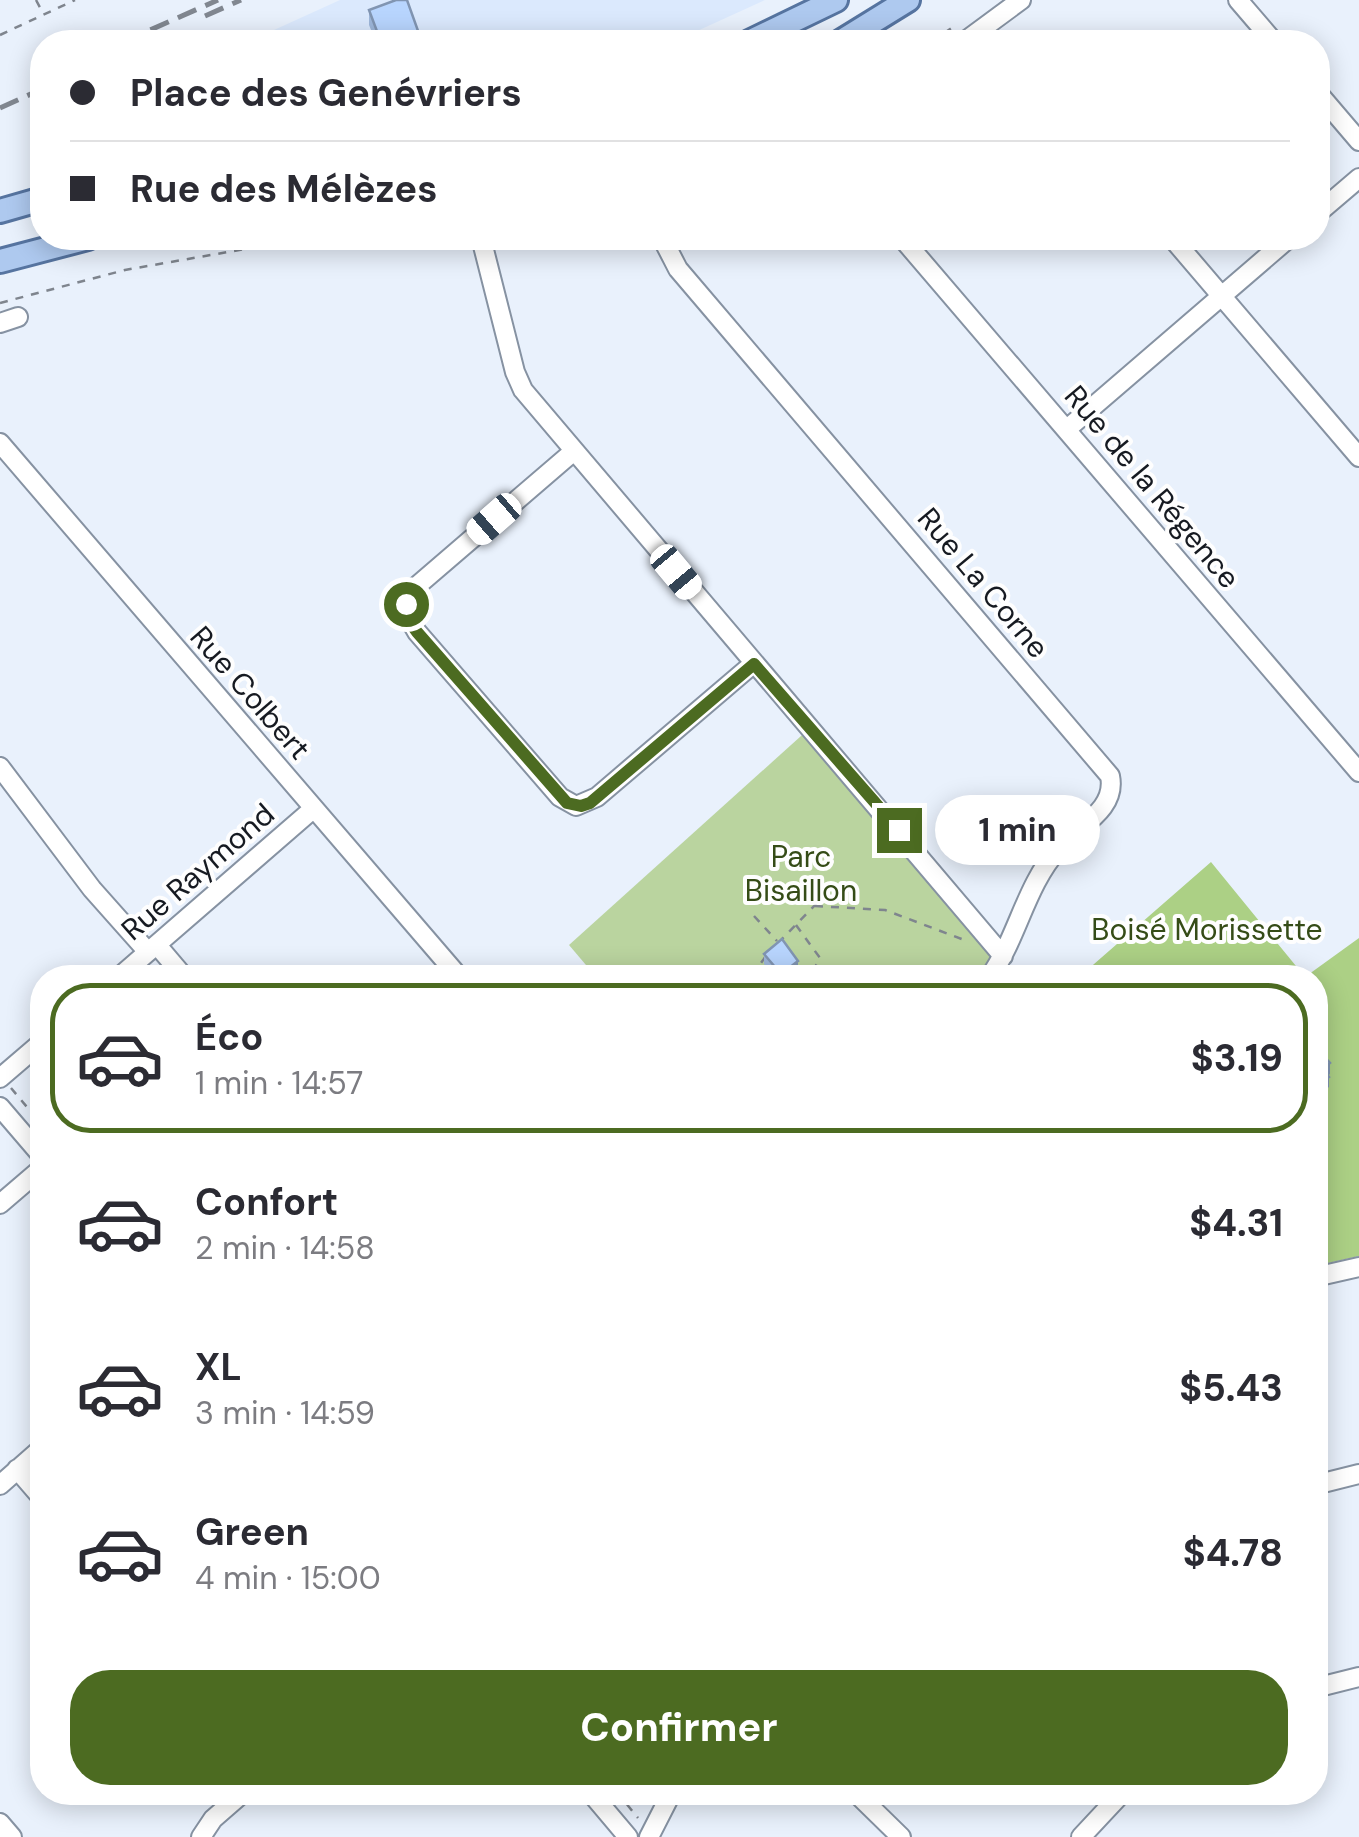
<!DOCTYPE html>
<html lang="fr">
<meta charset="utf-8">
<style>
:root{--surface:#fff;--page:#f7f7f7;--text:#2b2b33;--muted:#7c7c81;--line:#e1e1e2;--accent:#4c6b21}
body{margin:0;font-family:"DM Sans",sans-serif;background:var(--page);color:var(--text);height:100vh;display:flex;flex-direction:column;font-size:38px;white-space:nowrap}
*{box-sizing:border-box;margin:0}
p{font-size:32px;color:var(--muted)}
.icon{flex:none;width:55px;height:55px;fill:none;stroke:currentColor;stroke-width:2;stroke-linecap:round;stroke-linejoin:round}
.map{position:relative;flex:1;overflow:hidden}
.sheet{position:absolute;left:30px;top:965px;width:1298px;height:840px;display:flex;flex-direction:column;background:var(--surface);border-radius:40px;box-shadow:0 5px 25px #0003}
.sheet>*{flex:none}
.top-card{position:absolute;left:30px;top:30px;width:1300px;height:220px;border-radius:40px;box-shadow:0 5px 25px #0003;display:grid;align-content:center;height:220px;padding:0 40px;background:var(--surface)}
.end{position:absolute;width:45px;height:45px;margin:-22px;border:12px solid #4c6b21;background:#fff;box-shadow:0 0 0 5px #fff}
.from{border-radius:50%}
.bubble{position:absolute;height:70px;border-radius:35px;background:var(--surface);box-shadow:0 5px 25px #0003;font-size:32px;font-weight:700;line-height:70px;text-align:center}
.car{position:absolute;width:30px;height:60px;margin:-30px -15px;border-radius:12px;box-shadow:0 0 8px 2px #0007;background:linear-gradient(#fff 24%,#345 0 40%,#fff 0 76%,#345 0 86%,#fff 0)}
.top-card b{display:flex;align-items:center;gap:35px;height:95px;font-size:38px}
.top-card b+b{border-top:2px solid var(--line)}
.top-card i{width:25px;height:25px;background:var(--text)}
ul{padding:18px 0 0;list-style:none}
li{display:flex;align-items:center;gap:30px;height:150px;margin:0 20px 15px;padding:0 20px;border:5px solid transparent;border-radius:40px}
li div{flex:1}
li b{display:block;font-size:38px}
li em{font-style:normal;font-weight:700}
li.current{border-color:var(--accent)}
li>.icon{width:90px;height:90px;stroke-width:1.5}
.action{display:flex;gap:20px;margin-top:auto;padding:20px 40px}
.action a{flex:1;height:115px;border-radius:40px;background:var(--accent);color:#fff;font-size:40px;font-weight:700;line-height:115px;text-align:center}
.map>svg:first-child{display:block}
</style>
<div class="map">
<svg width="1359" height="1837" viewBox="0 0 1359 1837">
<rect width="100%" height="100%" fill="#e9f1fc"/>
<path fill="#dbe9fd" d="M 340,0 L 765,0 L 673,42 L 287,42 L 274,30 Z"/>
<path fill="#bad49f" d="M 811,727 L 1003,956 L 989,977 L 597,978 L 569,945 Z"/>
<path fill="#acd085" d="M 1211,862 L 1305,977 L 1359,938 L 1359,1256 L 1315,1266 L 1315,978 L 1078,978 Z"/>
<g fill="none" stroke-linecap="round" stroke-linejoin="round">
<defs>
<path id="minor" d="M 1238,0 L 1274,42
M 964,42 L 1021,0
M 1318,93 L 1359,141
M 1318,213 L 1359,178
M 481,238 L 515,372 L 523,390 L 1003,956
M 662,238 L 678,269 L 1110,776 C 1117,810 1078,826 1059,848 C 1025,886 1018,937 989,978
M 902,238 L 1359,772
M 1172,238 L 1359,457
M 410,239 L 418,238
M 0,323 L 18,317
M 1067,429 L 1289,238
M 0,443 L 460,978
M 574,451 L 411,591 L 406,613 L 417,632 L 560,797 L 576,806 L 597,797 L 753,664
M 0,767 L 92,889 L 148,952
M 157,945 L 185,978
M 118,978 L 313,809
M 0,1078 L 42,1042
M 0,1107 L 42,1156
M 0,1204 L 42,1168
M 1315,1277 L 1359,1267
M 17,1469 L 42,1498
M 0,1485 L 42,1448
M 1315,1485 L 1359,1474
M 1315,1688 L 1359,1677
M 590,1792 L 628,1837
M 855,1792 L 901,1837
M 0,1823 L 12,1837
M 201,1837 L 213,1819 L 244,1792
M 649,1837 L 672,1792
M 1081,1837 L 1123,1792"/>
<path id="major" d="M 749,42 L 836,0
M 840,42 L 908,0
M 0,211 L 42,199
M 0,261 L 88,238"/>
</defs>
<use href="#minor" stroke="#8692a2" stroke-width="22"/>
<use href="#major" stroke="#5674a0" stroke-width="28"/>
<path stroke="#7f858e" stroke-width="2.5" stroke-dasharray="8 8" stroke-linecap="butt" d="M 36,0 L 43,13
M 0,35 L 75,0
M 931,42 L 953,27
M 0,303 L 125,270 L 308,238
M 815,906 L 885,910 L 967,941
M 754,916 L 777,941
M 796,925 L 820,958 L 809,978
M 778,943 L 823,897
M 766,978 L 761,963 L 766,956
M 11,1088 L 42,1125
M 617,1792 L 638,1818"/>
<use href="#minor" stroke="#fff" stroke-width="18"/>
<use href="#major" stroke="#aec9ef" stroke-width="22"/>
<path stroke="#818790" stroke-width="5" stroke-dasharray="20 10" stroke-linecap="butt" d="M 205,16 L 241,0
M 123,42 L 218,0
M 0,108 L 42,89"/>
</g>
<path fill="#9eb7da" d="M 369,10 L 422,42 L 376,42 L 369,25 Z
M 764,954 L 798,971 L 790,978 L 775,978 L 764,964 Z"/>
<path fill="#8195b2" d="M 798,961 L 798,971 L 790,978 L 781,978 L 781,974 Z
M 1330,1063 L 1330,1074 L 1323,1080 L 1323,1069 Z
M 1329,1077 L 1329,1087 L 1315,1098 L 1315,1088 Z"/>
<path fill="#b8d5fe" stroke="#8195b2" stroke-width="2.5" d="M 396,0 L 407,0 L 422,42 L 381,42 L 369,10 Z
M 782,939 L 798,961 L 781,974 L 764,954 Z
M 1320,1052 L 1330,1063 L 1323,1069 L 1329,1077 L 1315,1088 L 1315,1056 Z"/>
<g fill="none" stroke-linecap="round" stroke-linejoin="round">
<path stroke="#4c6b21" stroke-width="12" d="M 406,604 L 407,618 L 417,632 L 567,803 L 581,806 L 590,803 L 754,664 L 899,830"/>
</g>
<g text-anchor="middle" stroke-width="8" stroke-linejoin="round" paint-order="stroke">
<g font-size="30" fill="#161a21" stroke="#fefefe">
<text transform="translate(1152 487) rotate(50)" y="10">Rue de la Régence</text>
<text transform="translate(983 583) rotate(50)" y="10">Rue La Corne</text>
<text transform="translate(250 693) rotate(49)" y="10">Rue Colbert</text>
<text transform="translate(198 872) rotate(-41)" y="10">Rue Raymond</text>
</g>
<g font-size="30" fill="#354c17" stroke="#fefefe">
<text x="801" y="867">Parc<tspan x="801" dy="34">Bisaillon</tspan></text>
<text x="1207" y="940">Boisé Morissette</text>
</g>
</g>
</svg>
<i class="end from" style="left:406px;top:604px"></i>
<i class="end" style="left:899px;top:830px"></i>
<div class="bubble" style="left:935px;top:795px;width:165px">1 min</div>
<i class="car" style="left:494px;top:519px;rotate:229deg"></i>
<i class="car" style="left:676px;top:572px;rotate:140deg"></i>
<div class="top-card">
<b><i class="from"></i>Place des Genévriers</b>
<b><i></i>Rue des Mélèzes</b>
</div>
<section class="sheet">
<ul>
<li class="current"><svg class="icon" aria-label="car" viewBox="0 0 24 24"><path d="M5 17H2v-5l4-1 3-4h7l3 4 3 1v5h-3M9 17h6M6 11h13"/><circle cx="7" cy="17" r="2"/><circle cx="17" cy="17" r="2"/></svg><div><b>Éco</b><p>1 min · 14:57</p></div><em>$3.19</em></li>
<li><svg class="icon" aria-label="car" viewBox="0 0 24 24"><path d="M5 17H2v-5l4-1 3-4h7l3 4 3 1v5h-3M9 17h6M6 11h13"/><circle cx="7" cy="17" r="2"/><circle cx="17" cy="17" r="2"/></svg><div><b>Confort</b><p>2 min · 14:58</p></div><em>$4.31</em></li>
<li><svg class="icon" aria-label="car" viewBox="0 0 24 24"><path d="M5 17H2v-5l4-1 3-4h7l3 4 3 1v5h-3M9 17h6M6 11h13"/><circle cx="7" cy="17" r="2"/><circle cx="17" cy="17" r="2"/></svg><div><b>XL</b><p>3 min · 14:59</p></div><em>$5.43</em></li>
<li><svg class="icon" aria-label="car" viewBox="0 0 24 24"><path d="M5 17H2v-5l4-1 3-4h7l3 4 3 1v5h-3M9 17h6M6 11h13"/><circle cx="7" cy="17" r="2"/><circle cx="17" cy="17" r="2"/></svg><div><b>Green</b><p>4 min · 15:00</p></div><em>$4.78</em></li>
</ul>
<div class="action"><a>Confirmer</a></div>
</section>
</div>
